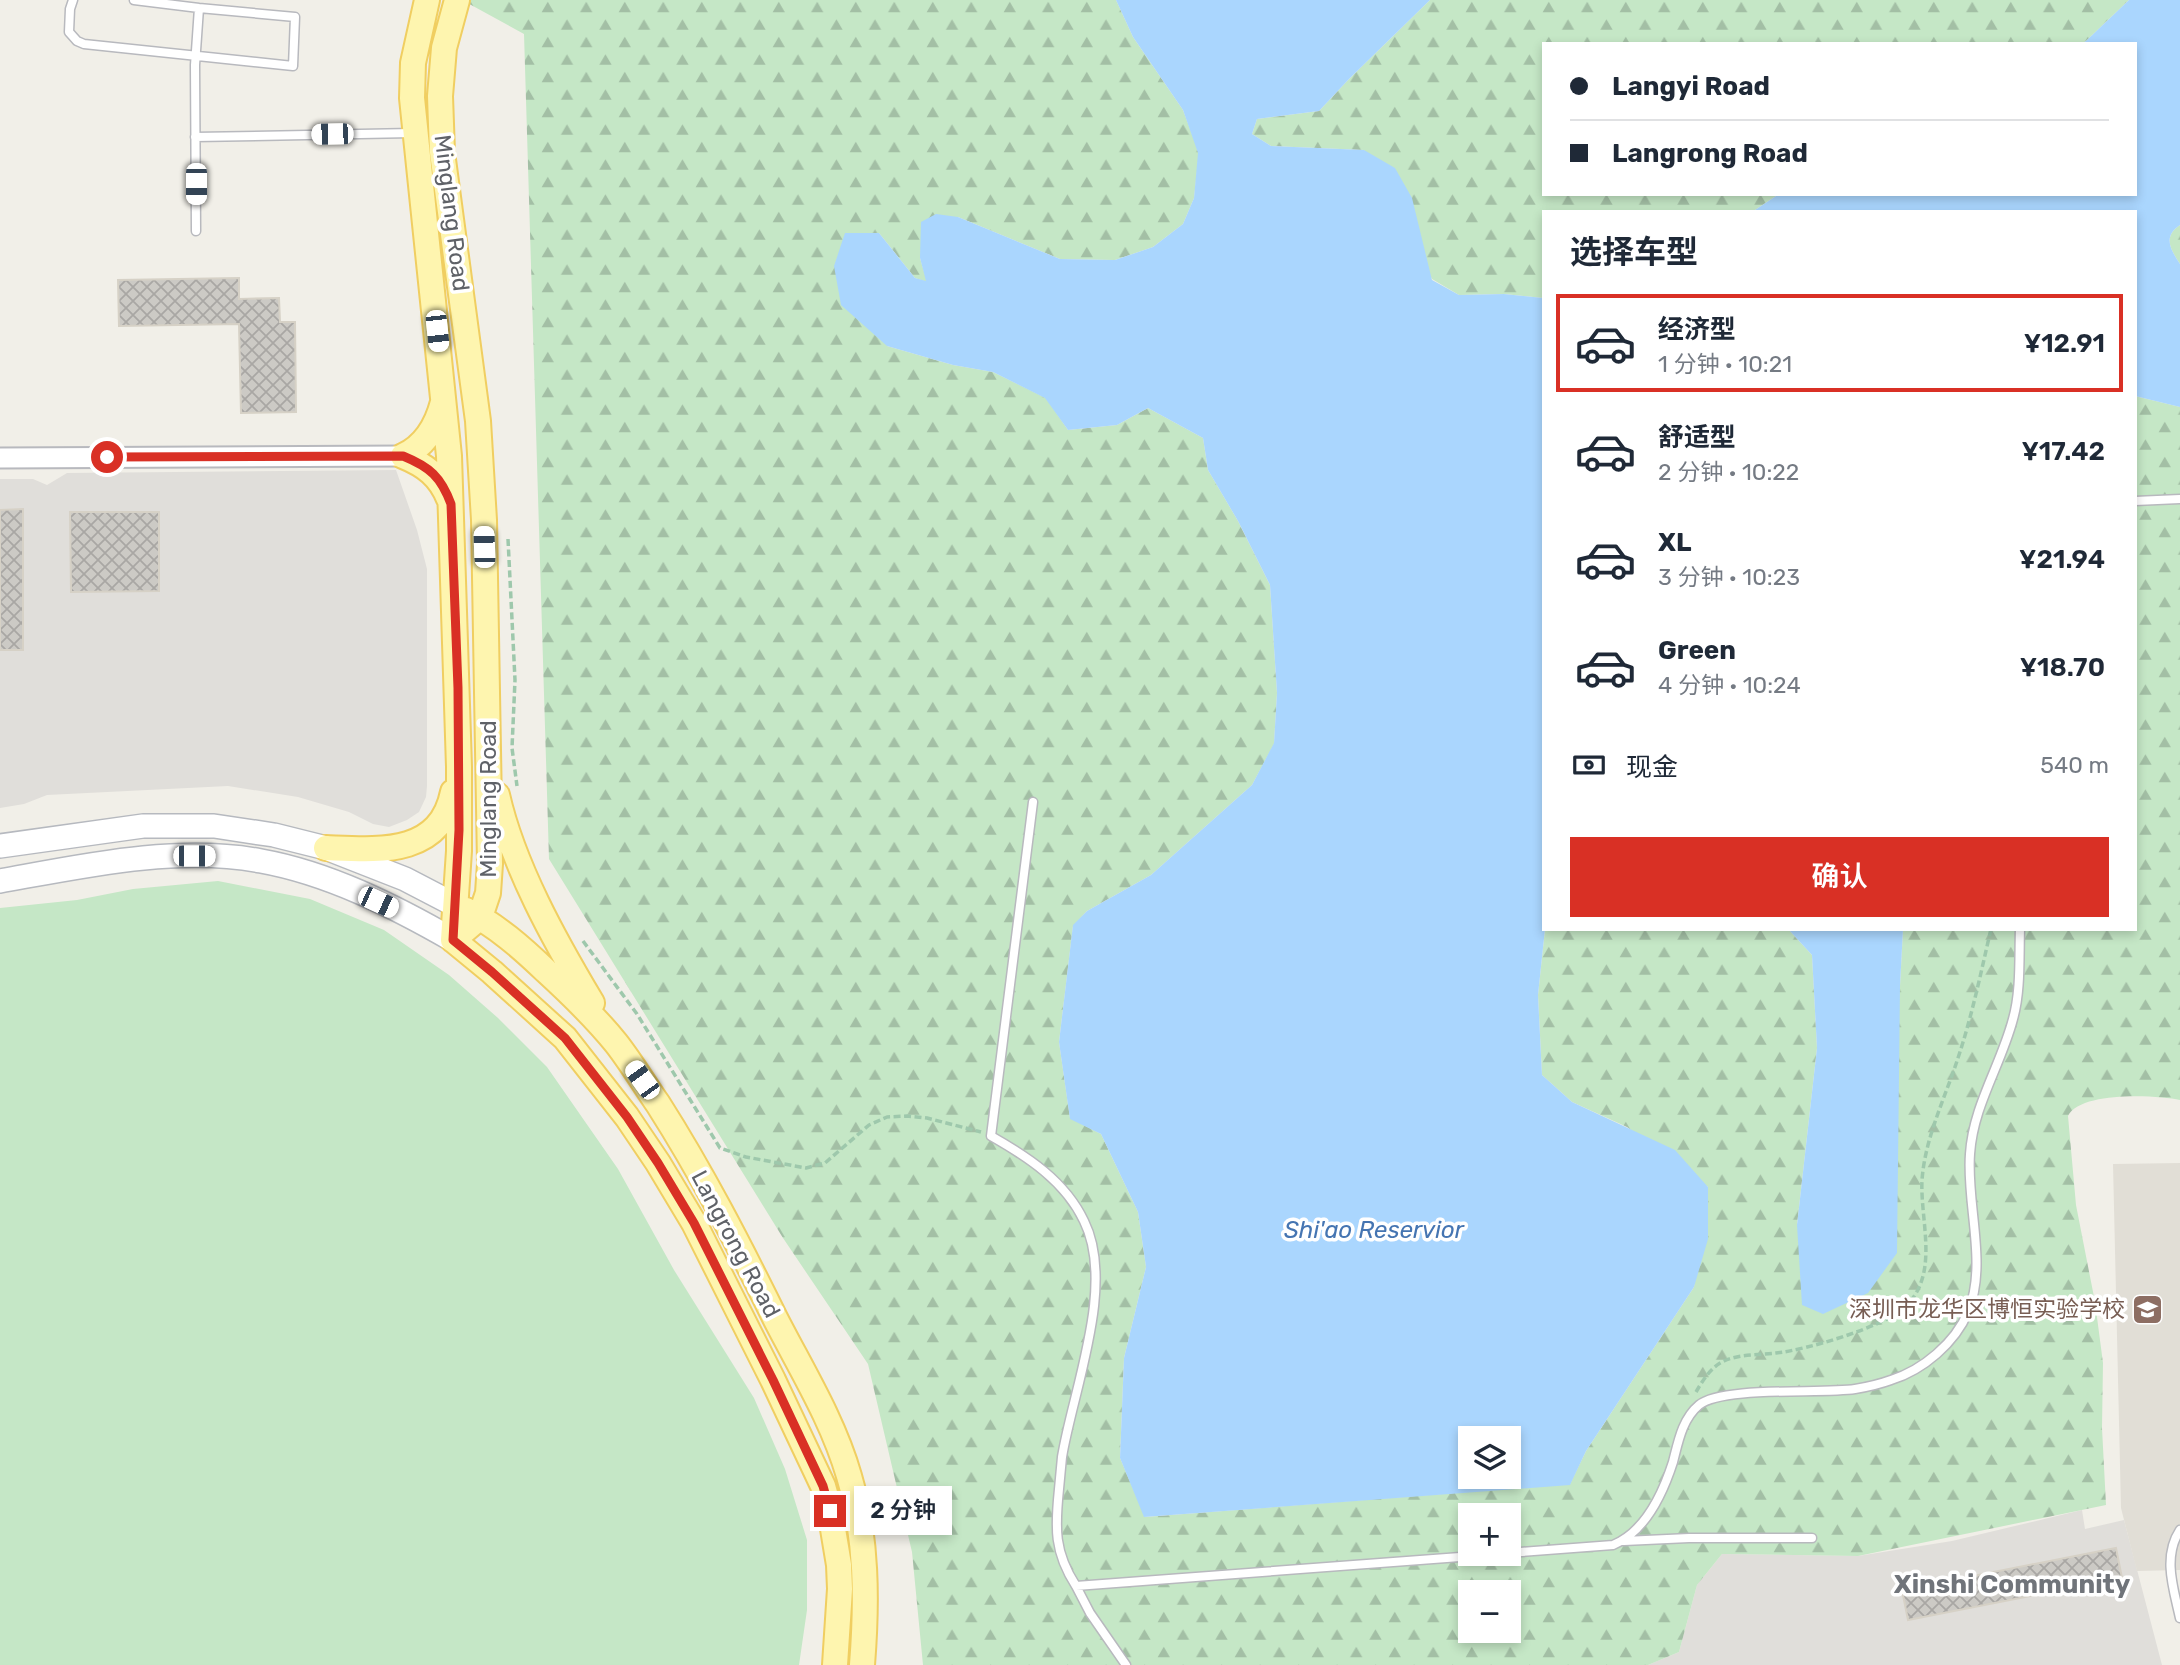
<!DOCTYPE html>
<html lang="zh">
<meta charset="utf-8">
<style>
:root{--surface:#fff;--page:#f6f6f7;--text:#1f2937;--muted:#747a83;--line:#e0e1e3;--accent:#d93025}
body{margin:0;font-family:Rubik,"Noto Sans SC",sans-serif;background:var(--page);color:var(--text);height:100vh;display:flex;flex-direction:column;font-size:26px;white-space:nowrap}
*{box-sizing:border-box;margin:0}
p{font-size:23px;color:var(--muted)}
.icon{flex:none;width:38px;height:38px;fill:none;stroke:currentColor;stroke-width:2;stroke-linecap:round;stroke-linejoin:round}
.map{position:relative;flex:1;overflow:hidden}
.sheet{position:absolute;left:1542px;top:210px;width:595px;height:721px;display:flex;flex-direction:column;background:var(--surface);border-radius:0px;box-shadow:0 4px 10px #0003}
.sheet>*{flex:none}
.hud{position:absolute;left:1542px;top:42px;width:595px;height:154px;border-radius:0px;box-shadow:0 4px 10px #0003;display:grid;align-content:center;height:154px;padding:0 28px;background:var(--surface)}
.buttons{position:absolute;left:1458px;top:1426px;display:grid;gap:14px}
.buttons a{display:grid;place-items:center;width:63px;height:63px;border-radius:0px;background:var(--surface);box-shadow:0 4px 10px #0003;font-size:35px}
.end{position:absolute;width:32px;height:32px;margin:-16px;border:9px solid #d93025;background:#fff;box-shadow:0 0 0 4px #fff}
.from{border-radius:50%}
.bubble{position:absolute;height:49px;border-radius:0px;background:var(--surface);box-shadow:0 4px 10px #0003;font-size:23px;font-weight:600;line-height:49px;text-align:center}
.car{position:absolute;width:21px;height:42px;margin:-21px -10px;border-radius:9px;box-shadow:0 0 5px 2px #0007;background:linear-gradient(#fff 24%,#345 0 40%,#fff 0 76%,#345 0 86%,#fff 0)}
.hud b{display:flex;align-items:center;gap:24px;height:66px;font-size:26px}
.hud b+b{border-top:2px solid var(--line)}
.hud i{width:18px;height:18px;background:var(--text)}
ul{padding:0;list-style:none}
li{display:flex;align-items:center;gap:21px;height:98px;margin:0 14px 10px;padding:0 14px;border:4px solid transparent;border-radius:0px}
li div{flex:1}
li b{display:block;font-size:26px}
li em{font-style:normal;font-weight:600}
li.on{border-color:var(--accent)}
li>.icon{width:63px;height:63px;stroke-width:1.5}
h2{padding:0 28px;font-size:32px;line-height:84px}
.pay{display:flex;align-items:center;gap:18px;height:77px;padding:0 28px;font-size:26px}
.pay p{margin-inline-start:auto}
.button{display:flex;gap:14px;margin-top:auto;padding:14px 28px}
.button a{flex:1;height:80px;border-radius:0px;background:var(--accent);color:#fff;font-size:28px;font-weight:600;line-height:80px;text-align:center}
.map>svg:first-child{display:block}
</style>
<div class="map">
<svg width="2180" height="1665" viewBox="0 0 2180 1665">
<defs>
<pattern id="forest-firs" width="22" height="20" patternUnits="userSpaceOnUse" patternTransform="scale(1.75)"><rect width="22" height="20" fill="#c5e7c6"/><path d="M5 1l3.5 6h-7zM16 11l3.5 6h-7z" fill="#a3bfa5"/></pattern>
<pattern id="building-cross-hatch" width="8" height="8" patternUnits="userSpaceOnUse" patternTransform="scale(1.75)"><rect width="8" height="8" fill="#cccac5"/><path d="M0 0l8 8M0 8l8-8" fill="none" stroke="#a9a7a4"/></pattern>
</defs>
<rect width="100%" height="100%" fill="#f1efe8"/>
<path fill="#e0deda" d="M 396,470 L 417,530 L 427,569 L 427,786 L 426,797 L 419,812 L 407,820 L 389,827 L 373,824 L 349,812 L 298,797 L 228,786 L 47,795 L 24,804 L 0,808 L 0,479 L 33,479 L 47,485 L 67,473 Z
M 2082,1510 L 2085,1529 L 2124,1520 L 2162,1665 L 1648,1665 L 1679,1652 L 1697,1585 L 1722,1554 L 1858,1556 L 1952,1541 Z"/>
<path fill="#e1ded6" d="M 2180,1163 L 2180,1570 L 2137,1571 L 2121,1508 L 2113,1164 Z"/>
<path fill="#c5e7c6" d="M 218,881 L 310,899 L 384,930 L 449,975 L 498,1018 L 547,1067 L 618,1169 L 674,1270 L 754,1398 L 785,1469 L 807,1540 L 807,1610 L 799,1665 L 0,1665 L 0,908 L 77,900 L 133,889 Z"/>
<path fill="url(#forest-firs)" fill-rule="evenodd" d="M 462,0 L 1116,0 L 1133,37 L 1183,110 L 1199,153 L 1194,198 L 1183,224 L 1153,247 L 1115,260 L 1060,259 L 958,217 L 920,258 L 927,282 L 915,278 L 879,233 L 887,346 L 953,365 L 993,372 L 1046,398 L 1068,430 L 1117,425 L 1148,408 L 1203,438 L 1208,470 L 1238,521 L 1270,585 L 1277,693 L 1274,744 L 1252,785 L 1151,875 L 1087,911 L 1073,926 L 1059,1042 L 1070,1118 L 1101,1134 L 1138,1212 L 1146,1267 L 1124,1358 L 1120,1458 L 1145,1517 L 1570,1484 L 1586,1451 L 1694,1287 L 1708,1187 L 1627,1127 L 1572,1102 L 1542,1075 L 1538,995 L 1545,929 L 1788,929 L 1812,955 L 1817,1048 L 1797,1225 L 1900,986 L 1903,929 L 2135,929 L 2135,396 L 2180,407 L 2180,1100 C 2157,1095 2080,1091 2068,1116 L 2076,1205 L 2095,1302 L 2103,1363 L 2102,1428 L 2106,1505 L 1858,1556 L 1722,1554 L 1697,1585 L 1679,1652 L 1648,1665 L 923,1665 L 912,1552 L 868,1364 L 783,1238 L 549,859 L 524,34 ZM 1470,1516 L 1508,1516 L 1508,1554 L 1470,1554 ZM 1470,1592 L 1508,1592 L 1508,1631 L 1470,1631 Z
M 1430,0 L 2129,0 L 2086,41 L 2081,44 L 1544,44 L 1544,194 L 1779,194 L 1752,212 L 1544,212 L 1543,298 L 1504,294 L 1459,295 L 1432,279 L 1364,150 L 1271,146 L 1252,134 L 1257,119 L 1319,111 L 1349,79 Z
M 2180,225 L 2180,264 C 2171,250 2162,237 2180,225 Z"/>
<path fill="#aad6fe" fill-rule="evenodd" d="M 1116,0 L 1430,0 L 1349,79 L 1319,111 L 1257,119 L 1252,134 L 1271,146 L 1364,150 L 1395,168 L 1412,198 L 1432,280 L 1459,295 L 1504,294 L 1543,298 L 1545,929 L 1538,995 L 1542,1075 L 1572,1102 L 1675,1150 L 1708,1187 L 1708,1239 L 1694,1287 L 1586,1451 L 1570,1485 L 1144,1517 L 1120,1458 L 1124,1358 L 1146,1267 L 1138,1212 L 1101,1134 L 1070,1119 L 1059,1042 L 1073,925 L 1087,911 L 1151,875 L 1252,785 L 1274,743 L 1277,693 L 1270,585 L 1238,521 L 1208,470 L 1203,438 L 1148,408 L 1117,425 L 1068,430 L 1045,398 L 993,372 L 953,365 L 887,346 L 841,305 L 834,266 L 845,233 L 879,233 L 915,278 L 926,281 L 920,258 L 921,222 L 936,214 L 958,217 L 1060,259 L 1115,260 L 1153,247 L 1183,224 L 1194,198 L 1198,153 L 1183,110 L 1133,37 ZM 1508,1438 L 1508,1477 L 1470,1477 L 1470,1438 Z
M 2129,0 L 2180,0 L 2180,225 C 2162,237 2171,250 2180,264 L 2180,407 L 2135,396 L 2135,212 L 1752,212 L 1779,194 L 2135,194 L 2135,44 L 2081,44 L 2086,41 Z
M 1788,929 L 1903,929 L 1900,986 L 1897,1253 L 1868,1293 L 1823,1314 L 1802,1305 L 1797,1225 L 1817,1048 L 1812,955 Z"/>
<path fill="url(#building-cross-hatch)" stroke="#d6d1c6" stroke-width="2" d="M 239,278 L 239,299 L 279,298 L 280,322 L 295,322 L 296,412 L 241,413 L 239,324 L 119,326 L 118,280 Z
M 23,509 L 23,650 L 0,650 L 0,510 Z
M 70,512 L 159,512 L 159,591 L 71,592 Z
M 2116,1548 L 2122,1578 L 1908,1620 L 1902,1590 Z"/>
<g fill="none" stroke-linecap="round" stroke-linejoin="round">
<defs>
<path id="service" d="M 73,0 L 70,9 L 69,32 L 77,41 L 84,44 L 293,66 L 295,17 L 199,8 L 134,0
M 195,137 L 413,133
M 196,231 L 195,65 L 199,8
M 2135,501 L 2180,499
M 1033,802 L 991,1136 C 1028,1157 1065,1181 1084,1221 C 1116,1285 1073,1390 1062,1457 C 1061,1467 1060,1478 1059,1489 C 1055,1528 1054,1552 1076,1586 L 1500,1554
M 2180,1530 C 2162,1557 2174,1590 2180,1618
M 1624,1541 L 1689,1538 L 1812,1538
M 1508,1553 L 1613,1545 C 1645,1532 1663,1493 1673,1462 C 1678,1443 1682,1419 1699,1405 C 1722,1386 1821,1394 1855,1389 C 1867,1387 1880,1384 1891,1380 C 1923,1370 1955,1343 1968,1312 C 1988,1264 1966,1204 1970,1154 C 1973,1106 2001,1065 2013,1019 C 2021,991 2019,958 2020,929
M 1076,1586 L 1090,1613 L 1126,1665"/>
<path id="tertiary" d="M 0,458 L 403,456"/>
<path id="secondary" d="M 0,846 L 143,826 L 214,826 L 274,835 L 326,848 L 405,879 L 455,905
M 0,881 C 83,866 177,845 261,861 C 328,873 394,906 453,940"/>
<path id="primary" d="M 427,0 L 413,63 L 412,98 L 449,456 L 459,767 L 459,851 L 453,940
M 403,456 C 425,465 440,476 449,499
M 403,456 C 425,446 437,425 443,402
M 497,795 C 513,866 555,941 592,1003
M 326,848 C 377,850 440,857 453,792
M 466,910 C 496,925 522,948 546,971 C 570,993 595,1017 616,1043 C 631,1062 644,1084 658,1104 C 702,1173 739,1245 775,1318 C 801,1369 833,1420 849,1476 C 867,1537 867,1602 862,1665
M 453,940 L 480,917 L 488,893 L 490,864 L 484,520 L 478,421 L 442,152 L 440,96 L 444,48 L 457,0
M 453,940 L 492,972 L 565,1038 L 627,1117 L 658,1163 L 694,1223 L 773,1380 L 823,1486 L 830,1511 L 839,1565 L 840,1589 L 835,1665"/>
</defs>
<use href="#service" stroke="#b8b9be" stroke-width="11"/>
<use href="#tertiary" stroke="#b8b9be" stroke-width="23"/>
<use href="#secondary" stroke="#b6b9bf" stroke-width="26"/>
<use href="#primary" stroke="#f0ce61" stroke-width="28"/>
<path stroke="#9ec8ac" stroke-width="3.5" stroke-dasharray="7 3.5" stroke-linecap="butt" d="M 508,539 L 515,680 L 512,748 L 517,786
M 583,941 L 637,1014 L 720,1148 L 746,1157 L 806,1168 L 825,1163 L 869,1125 L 887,1117 L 907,1116 L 927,1118 L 981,1132
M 1696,1392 C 1703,1380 1711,1367 1724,1361 C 1739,1354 1760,1355 1776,1353 C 1806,1350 1884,1327 1905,1307 C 1940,1274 1920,1222 1922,1180 C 1925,1138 1945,1098 1958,1058 C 1972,1016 1981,972 1991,929"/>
<use href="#service" stroke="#fff" stroke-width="8"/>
<use href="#tertiary" stroke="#fff" stroke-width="19"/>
<use href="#secondary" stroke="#fff" stroke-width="23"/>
<use href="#primary" stroke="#fef5af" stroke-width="24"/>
</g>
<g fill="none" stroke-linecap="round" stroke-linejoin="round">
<path stroke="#d93025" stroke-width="9" d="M 107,457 L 403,456 C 430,467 441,477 451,504 L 458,688 L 459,830 L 453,940 L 492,972 L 565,1038 L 627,1117 L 658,1163 L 694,1223 L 773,1380 L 823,1486 L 830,1511"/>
</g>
<defs>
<symbol id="school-square" viewBox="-11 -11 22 22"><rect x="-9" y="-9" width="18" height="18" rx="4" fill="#8d6e63" stroke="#fff"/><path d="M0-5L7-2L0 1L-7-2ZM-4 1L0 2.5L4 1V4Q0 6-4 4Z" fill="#fff"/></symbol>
</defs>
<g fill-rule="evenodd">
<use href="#school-square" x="2130" y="1292" width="35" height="35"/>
</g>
<g text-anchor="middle" stroke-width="7" stroke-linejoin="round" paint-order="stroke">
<g font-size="23" fill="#5f6268" stroke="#fff">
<text transform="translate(452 213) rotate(83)" y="8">Minglang Road</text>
<text transform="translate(488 799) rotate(-90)" y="8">Minglang Road</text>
<text transform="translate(736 1244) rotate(62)" y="8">Langrong Road</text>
</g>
<g font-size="23" fill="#785e54" stroke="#fff" text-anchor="end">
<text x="2125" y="1317">深圳市龙华区博恒实验学校</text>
</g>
<g font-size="24" font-style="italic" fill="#4575b2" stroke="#fff">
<text x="1374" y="1238">Shi'ao Reservior</text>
</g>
<g font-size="26" font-weight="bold" fill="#70747a" stroke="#fff">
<text x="2012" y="1593">Xinshi Community</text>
</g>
</g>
</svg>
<div class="buttons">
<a><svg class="icon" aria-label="layers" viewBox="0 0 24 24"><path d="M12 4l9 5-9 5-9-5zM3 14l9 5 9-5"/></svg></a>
<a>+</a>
<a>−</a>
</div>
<i class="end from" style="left:107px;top:457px"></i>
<i class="end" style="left:830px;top:1511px"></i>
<div class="bubble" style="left:854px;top:1486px;width:98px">2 分钟</div>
<i class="car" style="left:332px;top:134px;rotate:269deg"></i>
<i class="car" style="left:196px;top:184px;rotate:180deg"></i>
<i class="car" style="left:437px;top:331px;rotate:174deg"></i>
<i class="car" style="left:484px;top:547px;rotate:358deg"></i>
<i class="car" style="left:194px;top:856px;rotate:90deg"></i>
<i class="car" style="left:378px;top:902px;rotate:115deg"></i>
<i class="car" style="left:642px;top:1080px;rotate:324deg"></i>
<div class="hud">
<b><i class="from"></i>Langyi Road</b>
<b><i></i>Langrong Road</b>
</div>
<section class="sheet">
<h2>选择车型</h2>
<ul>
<li class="on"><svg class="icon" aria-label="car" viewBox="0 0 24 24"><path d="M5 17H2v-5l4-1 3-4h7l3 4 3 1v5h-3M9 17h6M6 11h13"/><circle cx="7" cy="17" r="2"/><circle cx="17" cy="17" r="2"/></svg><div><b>经济型</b><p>1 分钟 · 10:21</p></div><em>¥12.91</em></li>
<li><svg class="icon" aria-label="car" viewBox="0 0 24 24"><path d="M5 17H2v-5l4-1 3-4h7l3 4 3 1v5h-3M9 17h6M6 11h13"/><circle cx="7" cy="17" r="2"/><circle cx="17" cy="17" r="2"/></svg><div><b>舒适型</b><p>2 分钟 · 10:22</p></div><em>¥17.42</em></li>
<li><svg class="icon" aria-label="car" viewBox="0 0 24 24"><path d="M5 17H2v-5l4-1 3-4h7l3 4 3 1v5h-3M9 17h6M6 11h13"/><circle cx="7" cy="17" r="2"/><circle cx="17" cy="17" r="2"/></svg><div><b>XL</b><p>3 分钟 · 10:23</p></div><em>¥21.94</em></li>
<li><svg class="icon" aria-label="car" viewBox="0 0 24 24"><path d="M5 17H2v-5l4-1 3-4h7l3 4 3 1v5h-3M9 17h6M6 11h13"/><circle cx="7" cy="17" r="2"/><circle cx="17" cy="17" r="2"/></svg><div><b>Green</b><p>4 分钟 · 10:24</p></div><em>¥18.70</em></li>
</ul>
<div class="pay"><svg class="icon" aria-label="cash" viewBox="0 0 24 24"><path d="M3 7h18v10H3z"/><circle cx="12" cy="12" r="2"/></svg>现金<p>540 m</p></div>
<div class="button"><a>确认</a></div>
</section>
</div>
